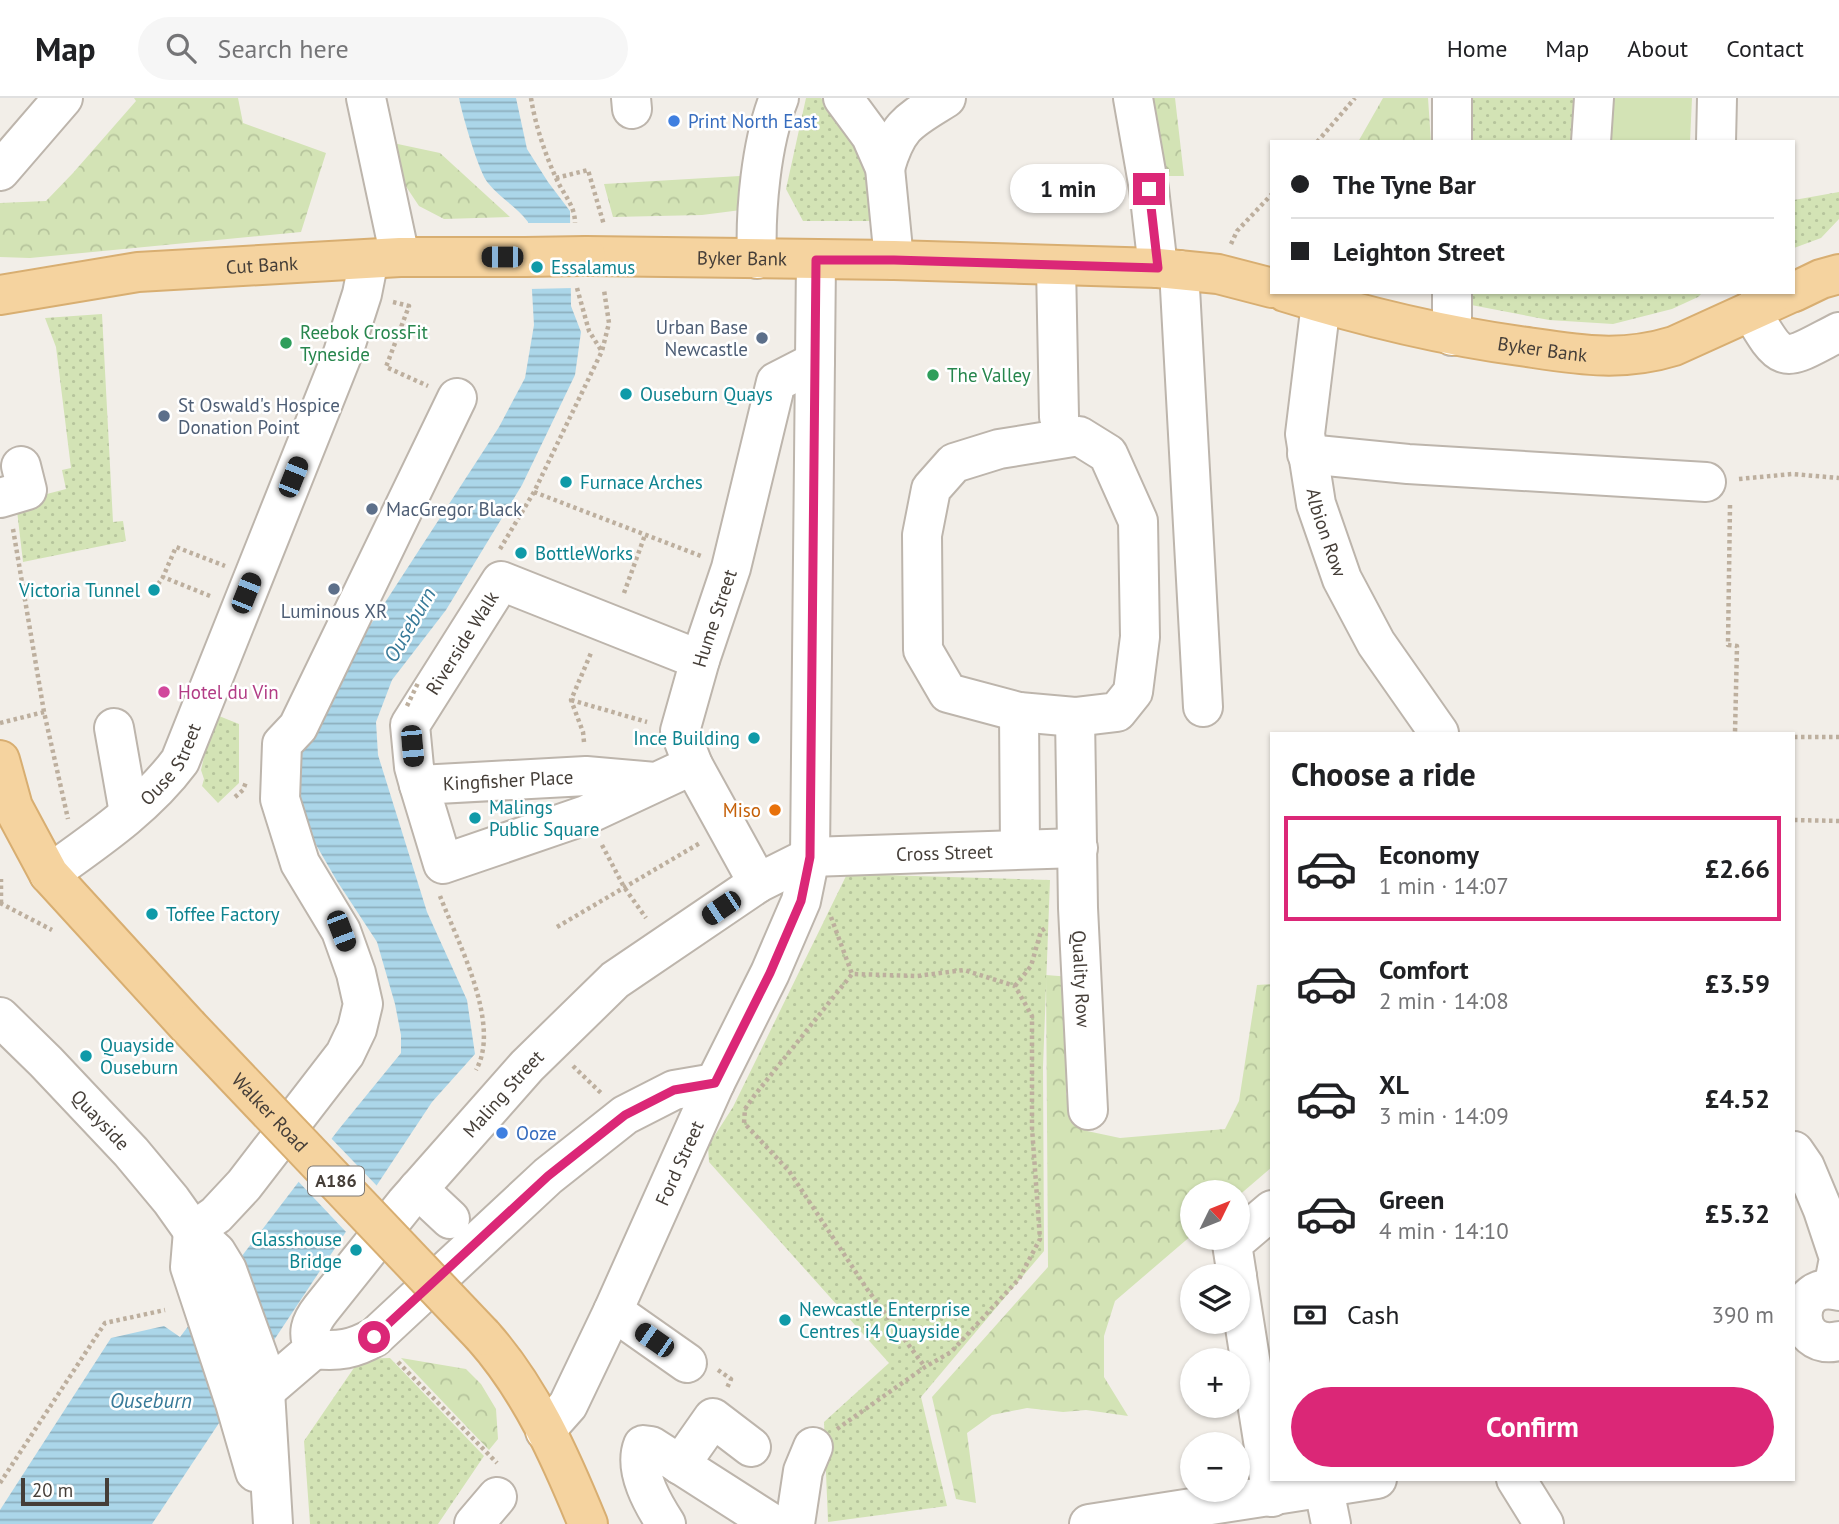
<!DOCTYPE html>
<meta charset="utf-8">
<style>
:root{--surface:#fff;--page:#f6f6f6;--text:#202124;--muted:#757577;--line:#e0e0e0;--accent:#db2777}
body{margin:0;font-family:"PT Sans",sans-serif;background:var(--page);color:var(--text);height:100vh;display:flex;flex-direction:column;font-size:26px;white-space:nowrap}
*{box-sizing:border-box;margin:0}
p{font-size:23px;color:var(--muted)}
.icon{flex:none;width:38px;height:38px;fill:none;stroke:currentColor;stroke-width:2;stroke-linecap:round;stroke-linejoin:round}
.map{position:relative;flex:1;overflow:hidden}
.drawer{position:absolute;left:1270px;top:634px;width:525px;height:749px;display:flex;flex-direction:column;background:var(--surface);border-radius:0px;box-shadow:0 2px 5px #0004}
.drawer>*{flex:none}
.hud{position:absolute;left:1270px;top:42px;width:525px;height:154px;border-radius:0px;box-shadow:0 2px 5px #0004;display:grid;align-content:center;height:154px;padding:0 21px;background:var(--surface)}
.needle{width:46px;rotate:47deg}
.controls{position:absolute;left:1180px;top:1082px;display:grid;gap:14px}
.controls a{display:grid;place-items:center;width:70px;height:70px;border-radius:50%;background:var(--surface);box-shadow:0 2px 5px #0004;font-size:35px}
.scale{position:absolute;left:21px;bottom:18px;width:88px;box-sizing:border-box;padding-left:7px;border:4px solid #453e38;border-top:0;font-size:19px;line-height:24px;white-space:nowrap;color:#453e38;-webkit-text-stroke:5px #fff;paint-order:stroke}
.end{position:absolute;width:32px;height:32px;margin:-16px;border:9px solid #db2777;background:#fff;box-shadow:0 0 0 4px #fff}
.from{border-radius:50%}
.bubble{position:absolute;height:49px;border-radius:24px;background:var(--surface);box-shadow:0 2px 5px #0004;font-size:23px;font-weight:600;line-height:49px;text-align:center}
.car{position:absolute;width:21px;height:42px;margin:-21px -10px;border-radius:9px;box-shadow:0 0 5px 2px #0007;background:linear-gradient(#222 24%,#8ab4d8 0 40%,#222 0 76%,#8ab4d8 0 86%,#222 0)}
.hud b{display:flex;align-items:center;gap:24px;height:66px;font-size:26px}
.hud b+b{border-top:2px solid var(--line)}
.hud i{width:18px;height:18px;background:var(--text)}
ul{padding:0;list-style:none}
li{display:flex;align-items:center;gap:21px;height:105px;margin:0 14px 10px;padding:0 7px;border:4px solid transparent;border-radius:0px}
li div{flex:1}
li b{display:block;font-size:26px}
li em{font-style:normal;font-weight:600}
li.current{border-color:var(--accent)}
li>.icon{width:63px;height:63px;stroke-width:1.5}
h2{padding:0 21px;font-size:32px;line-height:84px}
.pay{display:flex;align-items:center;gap:18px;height:77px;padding:0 21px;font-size:26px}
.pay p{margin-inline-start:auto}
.action{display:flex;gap:14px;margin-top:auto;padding:14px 21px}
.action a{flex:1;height:80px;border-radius:42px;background:var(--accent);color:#fff;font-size:28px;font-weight:600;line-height:80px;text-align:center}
header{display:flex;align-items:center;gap:42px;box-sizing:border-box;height:98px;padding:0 35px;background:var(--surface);border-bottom:2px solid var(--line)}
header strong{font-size:33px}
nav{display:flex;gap:38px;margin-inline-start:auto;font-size:24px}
.search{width:490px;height:63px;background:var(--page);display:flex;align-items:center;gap:18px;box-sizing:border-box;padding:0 24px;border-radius:38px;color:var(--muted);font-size:26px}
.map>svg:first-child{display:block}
</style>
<header>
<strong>Map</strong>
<div class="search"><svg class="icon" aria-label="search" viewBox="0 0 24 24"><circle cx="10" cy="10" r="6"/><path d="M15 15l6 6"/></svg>Search here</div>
<nav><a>Home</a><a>Map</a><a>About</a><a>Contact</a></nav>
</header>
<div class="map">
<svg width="1839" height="1426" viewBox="0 0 1839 1426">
<defs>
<pattern id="grass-dots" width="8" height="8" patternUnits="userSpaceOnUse" patternTransform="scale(1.75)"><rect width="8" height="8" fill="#d3e3b5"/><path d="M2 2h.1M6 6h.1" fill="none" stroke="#b6c49c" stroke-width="1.8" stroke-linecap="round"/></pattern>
<pattern id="forest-crowns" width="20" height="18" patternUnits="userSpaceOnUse" patternTransform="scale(1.75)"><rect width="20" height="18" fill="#d3e3b5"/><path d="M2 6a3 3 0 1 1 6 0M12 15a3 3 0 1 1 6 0" fill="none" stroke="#b6c49c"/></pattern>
<pattern id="water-rules" width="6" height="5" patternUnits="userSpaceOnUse" patternTransform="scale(1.75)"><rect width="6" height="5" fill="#abd6e9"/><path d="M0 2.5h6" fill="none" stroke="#8dafbe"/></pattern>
</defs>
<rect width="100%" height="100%" fill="#f2eee8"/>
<path fill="url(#grass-dots)" d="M 806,0 L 821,0 L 834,11 L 864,61 L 875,123 L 803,123 L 786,91 Z
M 1467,0 L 1582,0 L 1580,44 L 1467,44 Z
M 1839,94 L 1839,121 L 1821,140 L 1794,150 L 1794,102 Z
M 1466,194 L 1703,194 L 1698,199 L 1672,211 L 1613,226 L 1549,222 L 1466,206 Z
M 102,216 L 113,424 L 123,423 L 126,443 L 23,464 L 16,404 L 66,391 L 62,372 L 71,370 L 56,249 L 45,220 Z
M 214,616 L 239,626 L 239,685 L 218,705 L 202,688 L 204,681 L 201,672 Z
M 847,776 L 1050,782 L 1043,969 L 1044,1153 L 921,1299 L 947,1408 L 828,1424 L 824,1324 L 889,1265 L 709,1064 L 708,1048 L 733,1009 Z
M 390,1260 L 484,1358 L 438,1426 L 310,1426 L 304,1343 L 360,1261 Z"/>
<path fill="url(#forest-crowns)" d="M 134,0 L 238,0 L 243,25 L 326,55 L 301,134 L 30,160 L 0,159 L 0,105 L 46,103 L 73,75 L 136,3 Z
M 1149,0 L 1175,0 L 1184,78 L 1164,78 Z
M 1383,0 L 1428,0 L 1431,44 L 1358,44 Z
M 393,45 L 440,55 L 510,119 L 444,121 L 419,108 L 401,81 Z
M 740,78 L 741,112 L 702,117 L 613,119 L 604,86 Z
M 1046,877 L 1071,879 L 1066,996 L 1087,1033 L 1120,1040 L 1225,1031 L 1239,1003 L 1257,887 L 1272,886 L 1272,1069 L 1237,1099 L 1237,1094 L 1192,1094 L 1192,1137 L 1115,1203 L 1104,1238 L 1104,1279 L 1128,1318 L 1086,1312 L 1063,1314 L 1027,1310 L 992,1317 L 967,1335 L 976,1405 L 956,1401 L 932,1299 L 1048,1169 Z
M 401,1260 L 466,1271 L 481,1286 L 496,1311 L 498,1341 L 489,1352 Z"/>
<path fill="#d3e3b5" d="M 1612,0 L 1692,0 L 1690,44 L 1610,44 Z"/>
<path fill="url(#water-rules)" d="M 459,0 L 516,0 L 527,51 L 548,84 L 570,113 L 571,208 L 581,234 L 575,277 L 522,387 L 446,512 L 392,582 L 376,624 L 378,657 L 427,814 L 467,902 L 475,956 L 432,1004 L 152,1426 L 0,1426 L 0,1412 L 111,1240 L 164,1228 L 180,1239 L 339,1031 L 401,955 L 401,937 L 395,906 L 377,844 L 337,783 L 304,726 L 295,665 L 336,580 L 499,329 L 525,280 L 534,227 L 528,124 C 517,109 500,100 488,85 C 479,75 462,16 459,0 Z"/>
<path fill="#f2eee8" d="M 525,125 L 574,125 L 574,190 L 529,191 Z
M 329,1038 L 378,1089 L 347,1135 L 296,1081 Z"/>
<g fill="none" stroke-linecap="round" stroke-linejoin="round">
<defs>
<g id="minor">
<path d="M 366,0 L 400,159"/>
<path d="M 631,0 L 632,11"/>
<path d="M 843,0 L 871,38 L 885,70 L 894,162"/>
<path d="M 1133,0 L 1149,91 L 1158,170"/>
<path d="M 1452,0 L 1452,44"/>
<path d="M 1591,44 L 1594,0"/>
<path d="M 1716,44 L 1717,0"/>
<path d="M 885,70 C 898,26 909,23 946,0"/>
<path d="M 0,73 L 63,0"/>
<path d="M 757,161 C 755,113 761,45 779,0"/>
<path d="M 1056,168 L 1059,319"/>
<path d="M 1179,172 L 1203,609"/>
<path d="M 1452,194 L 1452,238"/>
<path id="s1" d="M 1321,205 L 1305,336 L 1316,406 L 1342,481 L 1376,545 L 1439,635"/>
<path d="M 1751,213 C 1784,270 1783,263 1839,234"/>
<path d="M 1079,338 L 1108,356 L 1138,423 L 1140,539 L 1133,594 L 1117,614 L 1075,619 L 1019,614 L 948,595 L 923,552 L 922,437 L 931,391 L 954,365 L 999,351 Z"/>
<path d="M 1307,356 L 1408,366 L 1706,384"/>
<path d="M 0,400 L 27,392 L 21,368"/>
<path d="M 1019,614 L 1020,751"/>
<path id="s2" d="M 1075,619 L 1078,810 L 1088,1012"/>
<path d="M 114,630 L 129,715"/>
<path d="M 655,684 L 586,678 L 419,687 L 443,766 L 586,717 L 693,667"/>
<path id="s3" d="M 419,687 L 414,669 L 410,627 L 501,483 L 700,562"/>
<path id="s4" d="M 49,776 C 95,743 146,709 180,663 L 343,255 L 362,196 L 369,161"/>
<path id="s5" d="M 758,785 L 693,667 L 680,633 L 700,562 L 731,470 L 776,284 L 815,264"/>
<path id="s6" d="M 0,919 L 46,964 L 131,1054 L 171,1102 L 193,1133 L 216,1154 L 227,1172 L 261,1266 L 265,1293 L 273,1426"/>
<path d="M 1794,1053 L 1805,1069 L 1823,1112 L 1839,1160 L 1833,1191"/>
<path d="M 418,1091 L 450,1121"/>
<path d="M 193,1133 L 216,1117 L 244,1087 L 345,956 L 357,931 L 363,906 L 356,875 L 341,833 L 300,765 L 280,701 L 282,646 L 298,629 L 457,300"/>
<path d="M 193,1133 L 190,1169 L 235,1305 L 255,1374"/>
<path d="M 1237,1178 L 1232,1146 L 1272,1112"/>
<path d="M 1237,1179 L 1272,1399"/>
<path d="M 1839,1193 C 1791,1180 1790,1254 1839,1243"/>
<path d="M 613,1213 L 687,1265"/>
<path d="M 314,1251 C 338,1254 354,1251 375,1239 L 548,1078 L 625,1017 L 674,992 L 715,985"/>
<path id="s7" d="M 265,1293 L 314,1251 C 307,1235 310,1225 321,1211 L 405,1106 L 527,968 L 615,882 L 758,785 L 810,759 L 1078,750"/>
<path id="s8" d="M 545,1333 L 568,1307 L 613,1213 L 715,985 L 770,875 L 801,803 L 810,759 L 816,162"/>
<path d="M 680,1367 L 713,1320 L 751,1349"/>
<path d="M 1516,1381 L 1544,1426"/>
<path d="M 1324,1391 L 1331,1426"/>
<path d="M 474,1426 L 497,1399"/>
<path d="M 666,1426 C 653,1406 633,1372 643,1347 L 651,1348 L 773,1426"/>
<path d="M 795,1426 L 803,1373 L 813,1349"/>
<path d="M 1089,1426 L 1377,1381"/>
</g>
<g id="major">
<path id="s9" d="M 586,158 L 894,162 L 1158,170 L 1218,176 L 1272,190"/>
<path id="s10" d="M 1285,194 C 1362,218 1440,237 1520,248 C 1575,256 1619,265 1674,248 L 1793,194"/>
<path d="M 1794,194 L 1821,181 L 1839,176"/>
<path id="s11" d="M 0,197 L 138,174 L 400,159 L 525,159"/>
<path d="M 0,662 L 13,709 L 49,776 L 188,928"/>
<path d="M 483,1238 C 531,1292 561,1360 588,1426"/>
</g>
</defs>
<use href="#minor" stroke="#bdb5ac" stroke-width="42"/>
<use href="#major" stroke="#d8ae71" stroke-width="42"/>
<path stroke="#bdaf9e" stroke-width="4.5" stroke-dasharray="3.5 3.5" stroke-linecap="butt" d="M 531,0 C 535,26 545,56 556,80 C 563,96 575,107 575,125
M 1317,44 L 1355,0
M 556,80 L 588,72 L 604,127
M 1231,146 L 1237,133 L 1272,96
M 577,190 L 589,233 L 601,252
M 393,204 L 409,208 L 386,269 L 428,288
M 1739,381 L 1792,376 L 1839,380
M 534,394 L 701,458
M 1730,407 L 1728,547 L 1737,548 L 1735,635
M 13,431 L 44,614 L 68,721
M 500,451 L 534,394 L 602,253 L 609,225 L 604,192
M 154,492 L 163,479
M 624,495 L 645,437
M 210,498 L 163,479 L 176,449 L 225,468
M 571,602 L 647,624
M 0,625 L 44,614
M 1794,639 L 1839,639
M 584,644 L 583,634 L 571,602 L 591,555
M 235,699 L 243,692 L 246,684
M 1794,722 L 1839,723
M 602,747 L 624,789 L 646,820
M 440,798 C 457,843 502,926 476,972
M 0,805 L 52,832
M 1,805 L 1,781
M 831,819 L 852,876
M 557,829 L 700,745
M 1015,888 L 1031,868 L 1041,833 L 1047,829
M 573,968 L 602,996
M 398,1264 L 497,1365
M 718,1272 L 731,1281 L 727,1290
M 837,1331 L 925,1269 L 951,1254 L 1019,1181 L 1040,1141 L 1032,1030 L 1032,918 L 1015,888 L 964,872 L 917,878 L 852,876 L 754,998 L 745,1011 L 744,1025 L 789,1073 L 867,1191 L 925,1269
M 0,1385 L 105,1225 L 165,1212"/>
<use href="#minor" stroke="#fff" stroke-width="38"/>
<use href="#major" stroke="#f5d39f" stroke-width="38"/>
<defs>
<g id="major-bridge">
<path d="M 525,159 L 586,158"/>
<path id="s12" d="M 188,928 L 483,1238"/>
</g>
</defs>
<use href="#major-bridge" stroke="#d8ae71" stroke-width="42" stroke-linecap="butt"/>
<path stroke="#bdaf9e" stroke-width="4.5" stroke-dasharray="3.5 3.5" stroke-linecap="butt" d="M 407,608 L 418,585"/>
<use href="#major-bridge" stroke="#f5d39f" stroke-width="38"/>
</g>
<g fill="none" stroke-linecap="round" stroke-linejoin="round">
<path stroke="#db2777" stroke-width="9" d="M 374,1239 L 548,1078 L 625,1017 L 674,992 L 715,985 L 770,875 L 801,803 L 810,759 L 816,162 L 894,162 L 1158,170 L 1149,91"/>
</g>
<g fill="#3f7fe0" stroke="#fff" stroke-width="2.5">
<circle cx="674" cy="23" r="7"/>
<circle cx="502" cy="1035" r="7"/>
</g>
<g fill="#0f9aa8" stroke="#fff" stroke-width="2.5">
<circle cx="537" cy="169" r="7"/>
<circle cx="626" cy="296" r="7"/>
<circle cx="566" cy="384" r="7"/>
<circle cx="521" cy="455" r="7"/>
<circle cx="154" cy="492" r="7"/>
<circle cx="754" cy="640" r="7"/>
<circle cx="475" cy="720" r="7"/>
<circle cx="152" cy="816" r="7"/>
<circle cx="86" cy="958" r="7"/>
<circle cx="356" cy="1152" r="7"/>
<circle cx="785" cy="1222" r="7"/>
</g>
<g fill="#5c6f8a" stroke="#fff" stroke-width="2.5">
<circle cx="762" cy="240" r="7"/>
<circle cx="164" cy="318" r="7"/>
<circle cx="372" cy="411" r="7"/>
<circle cx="334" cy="491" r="7"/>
</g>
<g fill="#2e9e5b" stroke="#fff" stroke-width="2.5">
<circle cx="286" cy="245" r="7"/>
<circle cx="933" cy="277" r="7"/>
</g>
<circle fill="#d1479c" stroke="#fff" stroke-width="2.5" cx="164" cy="594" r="7"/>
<circle fill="#e8710a" stroke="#fff" stroke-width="2.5" cx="775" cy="712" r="7"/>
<g text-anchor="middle" stroke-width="5" stroke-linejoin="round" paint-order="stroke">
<rect fill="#fff" stroke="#7d7874" stroke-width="2" x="308" y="1068.5" width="56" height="29" rx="5"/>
<g font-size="18" font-weight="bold" fill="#453e38">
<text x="336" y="1089">A186</text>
</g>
<g font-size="19" fill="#366cbe" stroke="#fff" text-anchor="start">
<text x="688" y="30">Print North East</text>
<text x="516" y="1042">Ooze</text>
</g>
<g font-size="19" fill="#453e38" stroke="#fff">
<text dy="7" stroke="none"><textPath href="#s9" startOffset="156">Byker Bank</textPath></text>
<text dy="7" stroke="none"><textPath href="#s11" startOffset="264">Cut Bank</textPath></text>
<text dy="7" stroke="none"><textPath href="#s10" startOffset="264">Byker Bank</textPath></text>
<text dy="7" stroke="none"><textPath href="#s1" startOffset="233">Albion Row</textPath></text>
<text dy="7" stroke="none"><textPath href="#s5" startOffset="289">Hume Street</textPath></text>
<text dy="7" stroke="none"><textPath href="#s3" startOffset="158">Riverside Walk</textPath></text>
<text dy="7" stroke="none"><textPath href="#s4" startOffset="166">Ouse Street</textPath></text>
<text transform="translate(508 682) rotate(-3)" y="7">Kingfisher Place</text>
<text dy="7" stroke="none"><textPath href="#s7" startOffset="915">Cross Street</textPath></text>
<text dy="7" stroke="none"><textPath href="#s2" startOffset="262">Quality Row</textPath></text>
<text dy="7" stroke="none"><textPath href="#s7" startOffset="390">Maling Street</textPath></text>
<text dy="7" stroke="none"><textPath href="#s12" startOffset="119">Walker Road</textPath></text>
<text dy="7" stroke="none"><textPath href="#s6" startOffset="144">Quayside</textPath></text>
<text dy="7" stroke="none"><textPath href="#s8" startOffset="301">Ford Street</textPath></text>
</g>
<g font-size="19" fill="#0d838f" stroke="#fff" text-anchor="start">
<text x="551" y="176">Essalamus</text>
<text x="640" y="303">Ouseburn Quays</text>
<text x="580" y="391">Furnace Arches</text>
<text x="535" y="462">BottleWorks</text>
<text x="140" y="499" text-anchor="end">Victoria Tunnel</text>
<text x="740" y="647" text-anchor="end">Ince Building</text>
<text x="489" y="716">Malings<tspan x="489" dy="22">Public Square</tspan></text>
<text x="166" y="823">Toffee Factory</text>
<text x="100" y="954">Quayside<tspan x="100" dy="22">Ouseburn</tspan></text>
<text x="342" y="1148" text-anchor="end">Glasshouse<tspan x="342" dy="22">Bridge</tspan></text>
<text x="799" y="1218">Newcastle Enterprise<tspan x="799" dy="22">Centres i4 Quayside</tspan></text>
</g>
<g font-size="19" fill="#4e5e75" stroke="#fff" text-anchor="start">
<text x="748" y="236" text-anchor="end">Urban Base<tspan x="748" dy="22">Newcastle</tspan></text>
<text x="178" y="314">St Oswald's Hospice<tspan x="178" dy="22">Donation Point</tspan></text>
<text x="386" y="418">MacGregor Black</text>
<text x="334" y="520" text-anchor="middle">Luminous XR</text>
</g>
<g font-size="19" fill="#27864d" stroke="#fff" text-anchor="start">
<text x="300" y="241">Reebok CrossFit<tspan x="300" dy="22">Tyneside</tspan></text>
<text x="947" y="284">The Valley</text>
</g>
<g font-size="19" fill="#b23c85" stroke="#fff" text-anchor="start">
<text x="178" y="601">Hotel du Vin</text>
</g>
<g font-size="19" fill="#c56008" stroke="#fff" text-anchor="end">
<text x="761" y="719">Miso</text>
</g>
<g font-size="21" font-style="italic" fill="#377998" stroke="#fff">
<text transform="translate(410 527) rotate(-60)" y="7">Ouseburn</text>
<text x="151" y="1310">Ouseburn</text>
</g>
</g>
</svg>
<div class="controls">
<a><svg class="needle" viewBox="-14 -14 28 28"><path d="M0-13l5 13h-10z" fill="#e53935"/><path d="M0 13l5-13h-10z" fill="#757577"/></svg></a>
<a><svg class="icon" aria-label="layers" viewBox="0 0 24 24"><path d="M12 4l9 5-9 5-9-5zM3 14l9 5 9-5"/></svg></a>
<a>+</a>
<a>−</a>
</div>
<div class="scale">20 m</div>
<i class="end from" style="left:374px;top:1239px"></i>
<i class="end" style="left:1149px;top:91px"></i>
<div class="bubble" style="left:1010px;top:66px;width:116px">1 min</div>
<i class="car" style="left:502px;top:159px;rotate:270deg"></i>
<i class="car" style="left:293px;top:379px;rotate:22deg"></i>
<i class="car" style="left:246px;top:495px;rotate:22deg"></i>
<i class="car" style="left:412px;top:648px;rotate:175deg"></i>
<i class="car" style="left:721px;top:810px;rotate:236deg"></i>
<i class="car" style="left:341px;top:833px;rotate:159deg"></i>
<i class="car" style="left:654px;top:1242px;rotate:305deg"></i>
<div class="hud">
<b><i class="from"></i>The Tyne Bar</b>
<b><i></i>Leighton Street</b>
</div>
<section class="drawer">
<h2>Choose a ride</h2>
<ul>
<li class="current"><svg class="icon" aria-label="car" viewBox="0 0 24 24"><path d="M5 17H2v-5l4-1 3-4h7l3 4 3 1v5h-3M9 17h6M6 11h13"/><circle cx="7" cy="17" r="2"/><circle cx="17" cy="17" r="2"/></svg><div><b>Economy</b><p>1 min · 14:07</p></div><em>£2.66</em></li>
<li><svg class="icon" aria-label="car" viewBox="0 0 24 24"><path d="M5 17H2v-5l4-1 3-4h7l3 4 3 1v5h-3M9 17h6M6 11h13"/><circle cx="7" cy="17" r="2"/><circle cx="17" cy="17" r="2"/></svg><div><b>Comfort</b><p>2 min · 14:08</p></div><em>£3.59</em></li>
<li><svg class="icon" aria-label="car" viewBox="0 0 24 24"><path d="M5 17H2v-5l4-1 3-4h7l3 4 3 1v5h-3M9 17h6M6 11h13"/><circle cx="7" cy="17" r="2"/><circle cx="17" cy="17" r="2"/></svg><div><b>XL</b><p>3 min · 14:09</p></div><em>£4.52</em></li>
<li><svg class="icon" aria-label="car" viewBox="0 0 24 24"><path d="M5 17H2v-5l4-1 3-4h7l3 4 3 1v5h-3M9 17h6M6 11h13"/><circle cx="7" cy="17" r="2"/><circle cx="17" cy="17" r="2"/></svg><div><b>Green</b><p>4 min · 14:10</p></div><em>£5.32</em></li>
</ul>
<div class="pay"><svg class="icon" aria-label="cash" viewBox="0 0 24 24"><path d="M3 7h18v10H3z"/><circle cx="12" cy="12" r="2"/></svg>Cash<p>390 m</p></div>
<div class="action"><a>Confirm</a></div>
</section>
</div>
